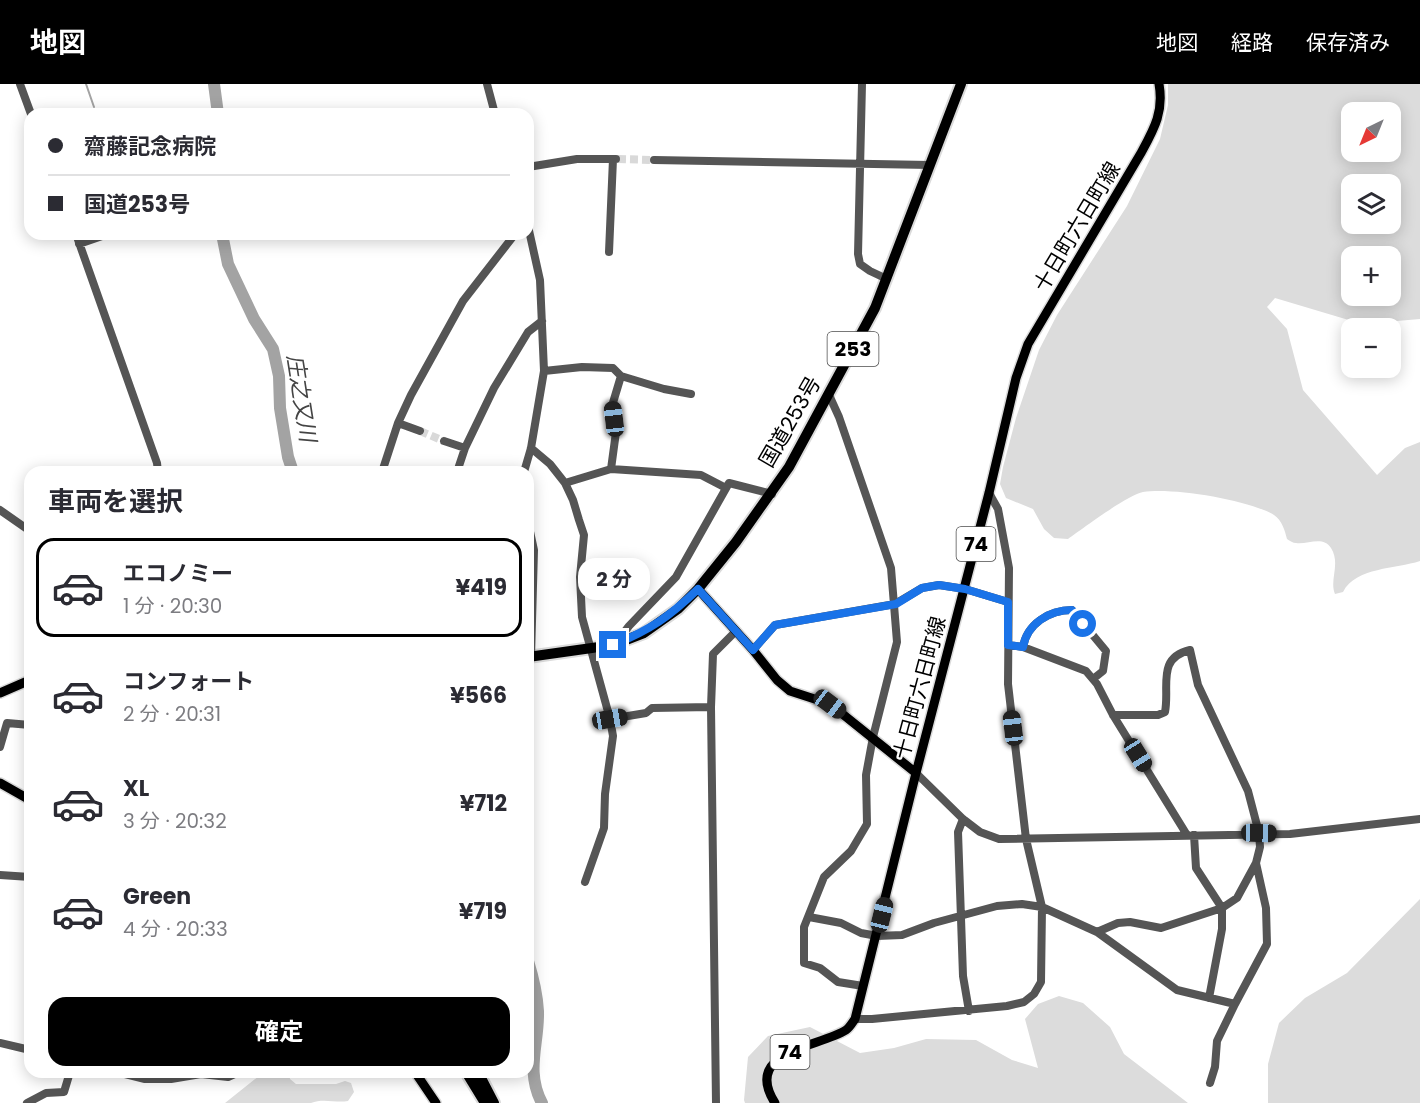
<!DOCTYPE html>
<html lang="ja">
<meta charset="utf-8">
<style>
:root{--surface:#fff;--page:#f7f7f7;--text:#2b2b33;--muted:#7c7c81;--line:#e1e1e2;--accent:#000}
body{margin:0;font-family:Poppins,"Noto Sans JP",sans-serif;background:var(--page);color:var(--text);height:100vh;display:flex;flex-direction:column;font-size:22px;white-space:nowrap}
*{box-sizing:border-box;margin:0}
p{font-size:20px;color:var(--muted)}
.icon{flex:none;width:33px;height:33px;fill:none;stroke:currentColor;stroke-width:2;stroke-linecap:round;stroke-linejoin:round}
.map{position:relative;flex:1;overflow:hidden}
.panel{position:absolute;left:24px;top:382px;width:510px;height:612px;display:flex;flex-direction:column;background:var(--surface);border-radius:18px;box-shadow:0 3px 15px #0003}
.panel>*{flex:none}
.guide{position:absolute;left:24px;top:24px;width:510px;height:132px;border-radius:18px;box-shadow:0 3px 15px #0003;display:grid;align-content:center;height:132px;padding:0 24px;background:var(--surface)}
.needle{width:39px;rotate:223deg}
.buttons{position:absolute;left:1341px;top:18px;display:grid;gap:12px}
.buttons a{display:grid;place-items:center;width:60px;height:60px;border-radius:12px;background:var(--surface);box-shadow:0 3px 15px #0003;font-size:30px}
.end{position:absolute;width:27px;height:27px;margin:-14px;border:8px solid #1a73e8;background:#fff;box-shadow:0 0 0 3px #fff}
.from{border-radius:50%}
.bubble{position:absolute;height:42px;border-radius:18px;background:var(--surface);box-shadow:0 3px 15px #0003;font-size:20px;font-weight:700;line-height:42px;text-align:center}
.car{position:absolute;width:18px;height:36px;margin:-18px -9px;border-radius:8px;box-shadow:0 0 4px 2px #0007;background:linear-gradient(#222 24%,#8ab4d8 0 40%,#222 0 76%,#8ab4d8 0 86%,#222 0)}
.guide b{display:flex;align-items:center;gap:21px;height:57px;font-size:22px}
.guide b+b{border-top:2px solid var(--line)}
.guide i{width:15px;height:15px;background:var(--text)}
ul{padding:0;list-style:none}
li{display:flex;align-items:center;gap:18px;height:99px;margin:0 12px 9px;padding:0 12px;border:3px solid transparent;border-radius:18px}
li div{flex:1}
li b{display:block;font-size:22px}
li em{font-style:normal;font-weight:700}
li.selected{border-color:var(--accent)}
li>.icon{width:54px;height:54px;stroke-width:1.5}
h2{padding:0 24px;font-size:27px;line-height:72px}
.action{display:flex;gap:12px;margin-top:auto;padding:12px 24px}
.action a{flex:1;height:69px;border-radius:18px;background:var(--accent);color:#fff;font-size:24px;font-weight:700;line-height:69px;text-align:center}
header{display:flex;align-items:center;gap:36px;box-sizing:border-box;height:84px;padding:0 30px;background:var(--accent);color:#fff}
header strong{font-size:28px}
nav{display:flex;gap:33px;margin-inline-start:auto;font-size:21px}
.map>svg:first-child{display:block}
</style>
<header>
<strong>地図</strong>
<nav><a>地図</a><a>経路</a><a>保存済み</a></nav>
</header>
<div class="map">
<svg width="1420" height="1019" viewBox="0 0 1420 1019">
<rect width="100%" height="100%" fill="#fff"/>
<path fill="#dcdcdc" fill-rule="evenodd" d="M 1168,0 L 1420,0 L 1420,235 L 1362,240 L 1275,214 L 1267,223 L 1287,245 L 1303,306 L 1377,391 L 1405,364 L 1420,358 L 1420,477 C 1396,485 1356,483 1343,508 L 1335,510 C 1329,496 1341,480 1331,464 C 1323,451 1307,461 1296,459 C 1293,459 1290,457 1287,455 C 1285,447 1282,436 1274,431 C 1250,416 1172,403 1143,408 C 1129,410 1082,445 1068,455 L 1054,454 L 1044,445 L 1033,425 L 1006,414 L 1000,400 L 1003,383 L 1016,334 L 1039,266 L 1057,231 L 1127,122 L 1160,55 L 1168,21 ZM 1352,28 L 1390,28 L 1390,68 L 1352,68 ZM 1352,100 L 1390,100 L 1390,140 L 1352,140 ZM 1352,172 L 1390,172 L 1390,212 L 1352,212 Z
M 1420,815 L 1420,1019 L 1268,1019 L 1268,980 L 1279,939 L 1305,914 L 1347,889 Z
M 1059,912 L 1083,919 L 1110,943 L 1124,970 L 1188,1019 L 745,1019 L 744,1016 L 748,973 L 768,952 L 810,943 L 860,969 L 894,964 L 926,955 L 976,956 L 1012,976 L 1038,984 L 1025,935 L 1038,920 Z
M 264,988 L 289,989 L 290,995 L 296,1000 L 336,1000 L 345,997 L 351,999 L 354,1008 L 348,1017 C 335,1019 323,1014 311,1019 L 225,1019 Z"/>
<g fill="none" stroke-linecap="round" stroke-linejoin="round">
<path stroke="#a3a3a3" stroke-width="2" d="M 86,0 L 94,23"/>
<path stroke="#a3a3a3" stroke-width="12" d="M 214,0 L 218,30
M 222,150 L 228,180 L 254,235 L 273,265 L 279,292 L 280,324 L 288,373 L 293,388
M 528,877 C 533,893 537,910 538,927 C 539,960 525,987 542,1019"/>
<path stroke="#d9d9d9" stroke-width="8" stroke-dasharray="8 4" stroke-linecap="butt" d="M 618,75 L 654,76
M 420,347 L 444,357"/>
<defs>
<path id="major" d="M 698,505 L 753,566 L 777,596 L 790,607 L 830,620 L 916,689
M 0,609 L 30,596
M 0,699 L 30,716
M 415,988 L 436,1019
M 775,1019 C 742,967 817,964 846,946 C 850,943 852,939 855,935 L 916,689 L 989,409 L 1016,294 L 1028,260 L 1141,69 C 1154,45 1164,28 1159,0"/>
<path id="highway" d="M 528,573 L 613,561 L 644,549 L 678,525 L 698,505 L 736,458 L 789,383 L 875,224 L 961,0
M 466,988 L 485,1019
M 478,988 L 494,1019"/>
</defs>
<use href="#major" stroke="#dbdbdb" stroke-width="12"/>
<use href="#highway" stroke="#dbdbdb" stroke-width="14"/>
<path stroke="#555" stroke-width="8" d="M 20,0 L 31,30
M 487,0 L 495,30
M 862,0 L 858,170 L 860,180 L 870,187 L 887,195
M 654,76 L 930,81
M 528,83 L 577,75 L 616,75
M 76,150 L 157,379 L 158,388
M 79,160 L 108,150
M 609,168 L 613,75
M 544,287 L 582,283 L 613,284 L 621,292 L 612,322 L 616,348 L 611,385
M 621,292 L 664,305 L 691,310
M 829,311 L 839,333 L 891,484 L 897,558 L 873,653 L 866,691 L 867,740 L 851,767 L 824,793 L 804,843 L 804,879 L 820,884 L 838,898 L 863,902
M 398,339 L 420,347
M 444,357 L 465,364
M 531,364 L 550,380 L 565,399 L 573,416 L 579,436 L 584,451 L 580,493 L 582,533 L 610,635 L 613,652 L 605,710 L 604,744 L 585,798
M 382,388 L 398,339 L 411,311 L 463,217 L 515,150
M 457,388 L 465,364 L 494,304 L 528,248 L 542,237
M 524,388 L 531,364 L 544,287 L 540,196 L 528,142
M 565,399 L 611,385 L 701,391 L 726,404
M 0,426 L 30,447
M 528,438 L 534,466 L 531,573
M 616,559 L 629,542 L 676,493 L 729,399 L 772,410
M 1008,561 L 1023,563 L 1086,587 L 1097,600 L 1113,631 L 1187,751
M 1023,563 C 1027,540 1049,526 1072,526 L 1106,567 L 1103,587 L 1093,595
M 753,566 L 775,541 L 895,520 L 922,504 L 939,501 L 965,505 L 1008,518
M 610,635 L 646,629 L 652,624 L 711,623
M 0,663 L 7,639 L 30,641
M 916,689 L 963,735 L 980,748 L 999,755 L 1290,750 L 1420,735
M 963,735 L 958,748 L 963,892 L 969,927
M 1194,751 L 1196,784 L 1222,824 L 1222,845 L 1209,914
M 0,791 L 30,793
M 809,833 L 841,839 L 861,849 L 877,852 L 902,851 L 934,839 L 997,822 L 1022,820 L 1042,823 L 1097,848 L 1177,906 L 1235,920 L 1267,860 L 1266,824 L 1256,779 L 1260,763 L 1259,749 L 1248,707 L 1198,601 L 1190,566 C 1156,574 1170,603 1165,628 L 1158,631 L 1113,631
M 1097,848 L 1118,839 L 1130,838 L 1161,844 L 1222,824 L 1237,814 L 1256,779
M 855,935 L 872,935 L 1007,922 L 1024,918 L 1034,910 L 1041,898 L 1042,823 L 1026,755 L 1008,600 L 1009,484 L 998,425 L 989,409
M 0,959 L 30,966
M 117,988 L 145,995 L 171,995 L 201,990 L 228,993 L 239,988
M 1210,999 L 1215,983 L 1217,957 L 1235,920
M 27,1019 L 46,1009 L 64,1008 L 70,988
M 716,1019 L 711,623 L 713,570 L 736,547"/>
<use href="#major" stroke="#000" stroke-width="9"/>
<use href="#highway" stroke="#000" stroke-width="10"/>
</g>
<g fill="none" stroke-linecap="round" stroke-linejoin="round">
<path stroke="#1a73e8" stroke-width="8" d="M 613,561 C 650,546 669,533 698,505 L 753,566 L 775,541 L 896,520 L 922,504 L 939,501 L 965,505 L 1008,518 L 1008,561 L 1023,563 C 1027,540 1049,526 1072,526 L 1083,540"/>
</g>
<g text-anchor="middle" stroke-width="4.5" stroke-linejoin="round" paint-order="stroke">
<g fill="#fff" stroke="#4c4c4c" stroke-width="1.5">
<rect x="827.5" y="248" width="51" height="34" rx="4.5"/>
<rect x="956.5" y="443" width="39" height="34" rx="4.5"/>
<rect x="770.5" y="951" width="39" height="34" rx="4.5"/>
</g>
<g font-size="20" font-weight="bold" fill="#000">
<text x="853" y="272">253</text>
<text x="976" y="467">74</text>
<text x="790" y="975">74</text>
</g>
<g font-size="21" fill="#000" stroke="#fff">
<text transform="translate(1077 143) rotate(-59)" y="7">十日町六日町線</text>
<text transform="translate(790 338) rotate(-60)" y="7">国道253号</text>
<text transform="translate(920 604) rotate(-75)" y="7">十日町六日町線</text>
</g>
<g font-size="22" font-style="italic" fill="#444" stroke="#fff">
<text transform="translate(302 314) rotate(81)" y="8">庄之又川</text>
</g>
</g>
</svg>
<div class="buttons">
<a><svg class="needle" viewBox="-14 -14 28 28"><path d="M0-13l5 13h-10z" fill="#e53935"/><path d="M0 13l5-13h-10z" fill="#7c7c81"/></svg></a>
<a><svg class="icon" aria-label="layers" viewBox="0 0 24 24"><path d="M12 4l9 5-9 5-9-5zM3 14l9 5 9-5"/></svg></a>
<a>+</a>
<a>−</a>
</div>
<i class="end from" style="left:1083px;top:540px"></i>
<i class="end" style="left:613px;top:561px"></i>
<div class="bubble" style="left:578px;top:474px;width:72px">2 分</div>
<i class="car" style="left:614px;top:335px;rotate:353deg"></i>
<i class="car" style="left:830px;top:620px;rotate:127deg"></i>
<i class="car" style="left:610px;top:635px;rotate:81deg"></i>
<i class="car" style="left:1013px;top:644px;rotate:353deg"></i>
<i class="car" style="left:1138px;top:671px;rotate:148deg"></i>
<i class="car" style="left:1259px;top:749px;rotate:91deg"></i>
<i class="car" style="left:882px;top:831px;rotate:14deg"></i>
<div class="guide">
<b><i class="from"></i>齋藤記念病院</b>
<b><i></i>国道253号</b>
</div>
<section class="panel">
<h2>車両を選択</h2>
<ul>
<li class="selected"><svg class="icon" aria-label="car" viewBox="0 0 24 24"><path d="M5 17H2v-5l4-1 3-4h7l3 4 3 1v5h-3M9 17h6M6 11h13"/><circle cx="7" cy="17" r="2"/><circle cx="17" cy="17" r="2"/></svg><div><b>エコノミー</b><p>1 分 · 20:30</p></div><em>¥419</em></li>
<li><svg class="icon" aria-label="car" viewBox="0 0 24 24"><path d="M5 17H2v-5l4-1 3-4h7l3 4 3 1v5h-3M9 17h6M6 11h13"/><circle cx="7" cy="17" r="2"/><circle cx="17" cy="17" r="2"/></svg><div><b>コンフォート</b><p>2 分 · 20:31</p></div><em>¥566</em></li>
<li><svg class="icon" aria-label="car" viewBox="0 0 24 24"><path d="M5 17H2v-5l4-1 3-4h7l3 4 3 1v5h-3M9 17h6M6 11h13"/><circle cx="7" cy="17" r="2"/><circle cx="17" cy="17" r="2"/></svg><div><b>XL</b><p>3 分 · 20:32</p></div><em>¥712</em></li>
<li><svg class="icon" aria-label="car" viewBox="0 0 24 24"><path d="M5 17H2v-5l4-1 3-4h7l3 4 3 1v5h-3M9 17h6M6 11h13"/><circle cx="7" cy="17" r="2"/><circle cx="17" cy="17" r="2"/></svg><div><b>Green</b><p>4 分 · 20:33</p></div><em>¥719</em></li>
</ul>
<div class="action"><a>確定</a></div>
</section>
</div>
